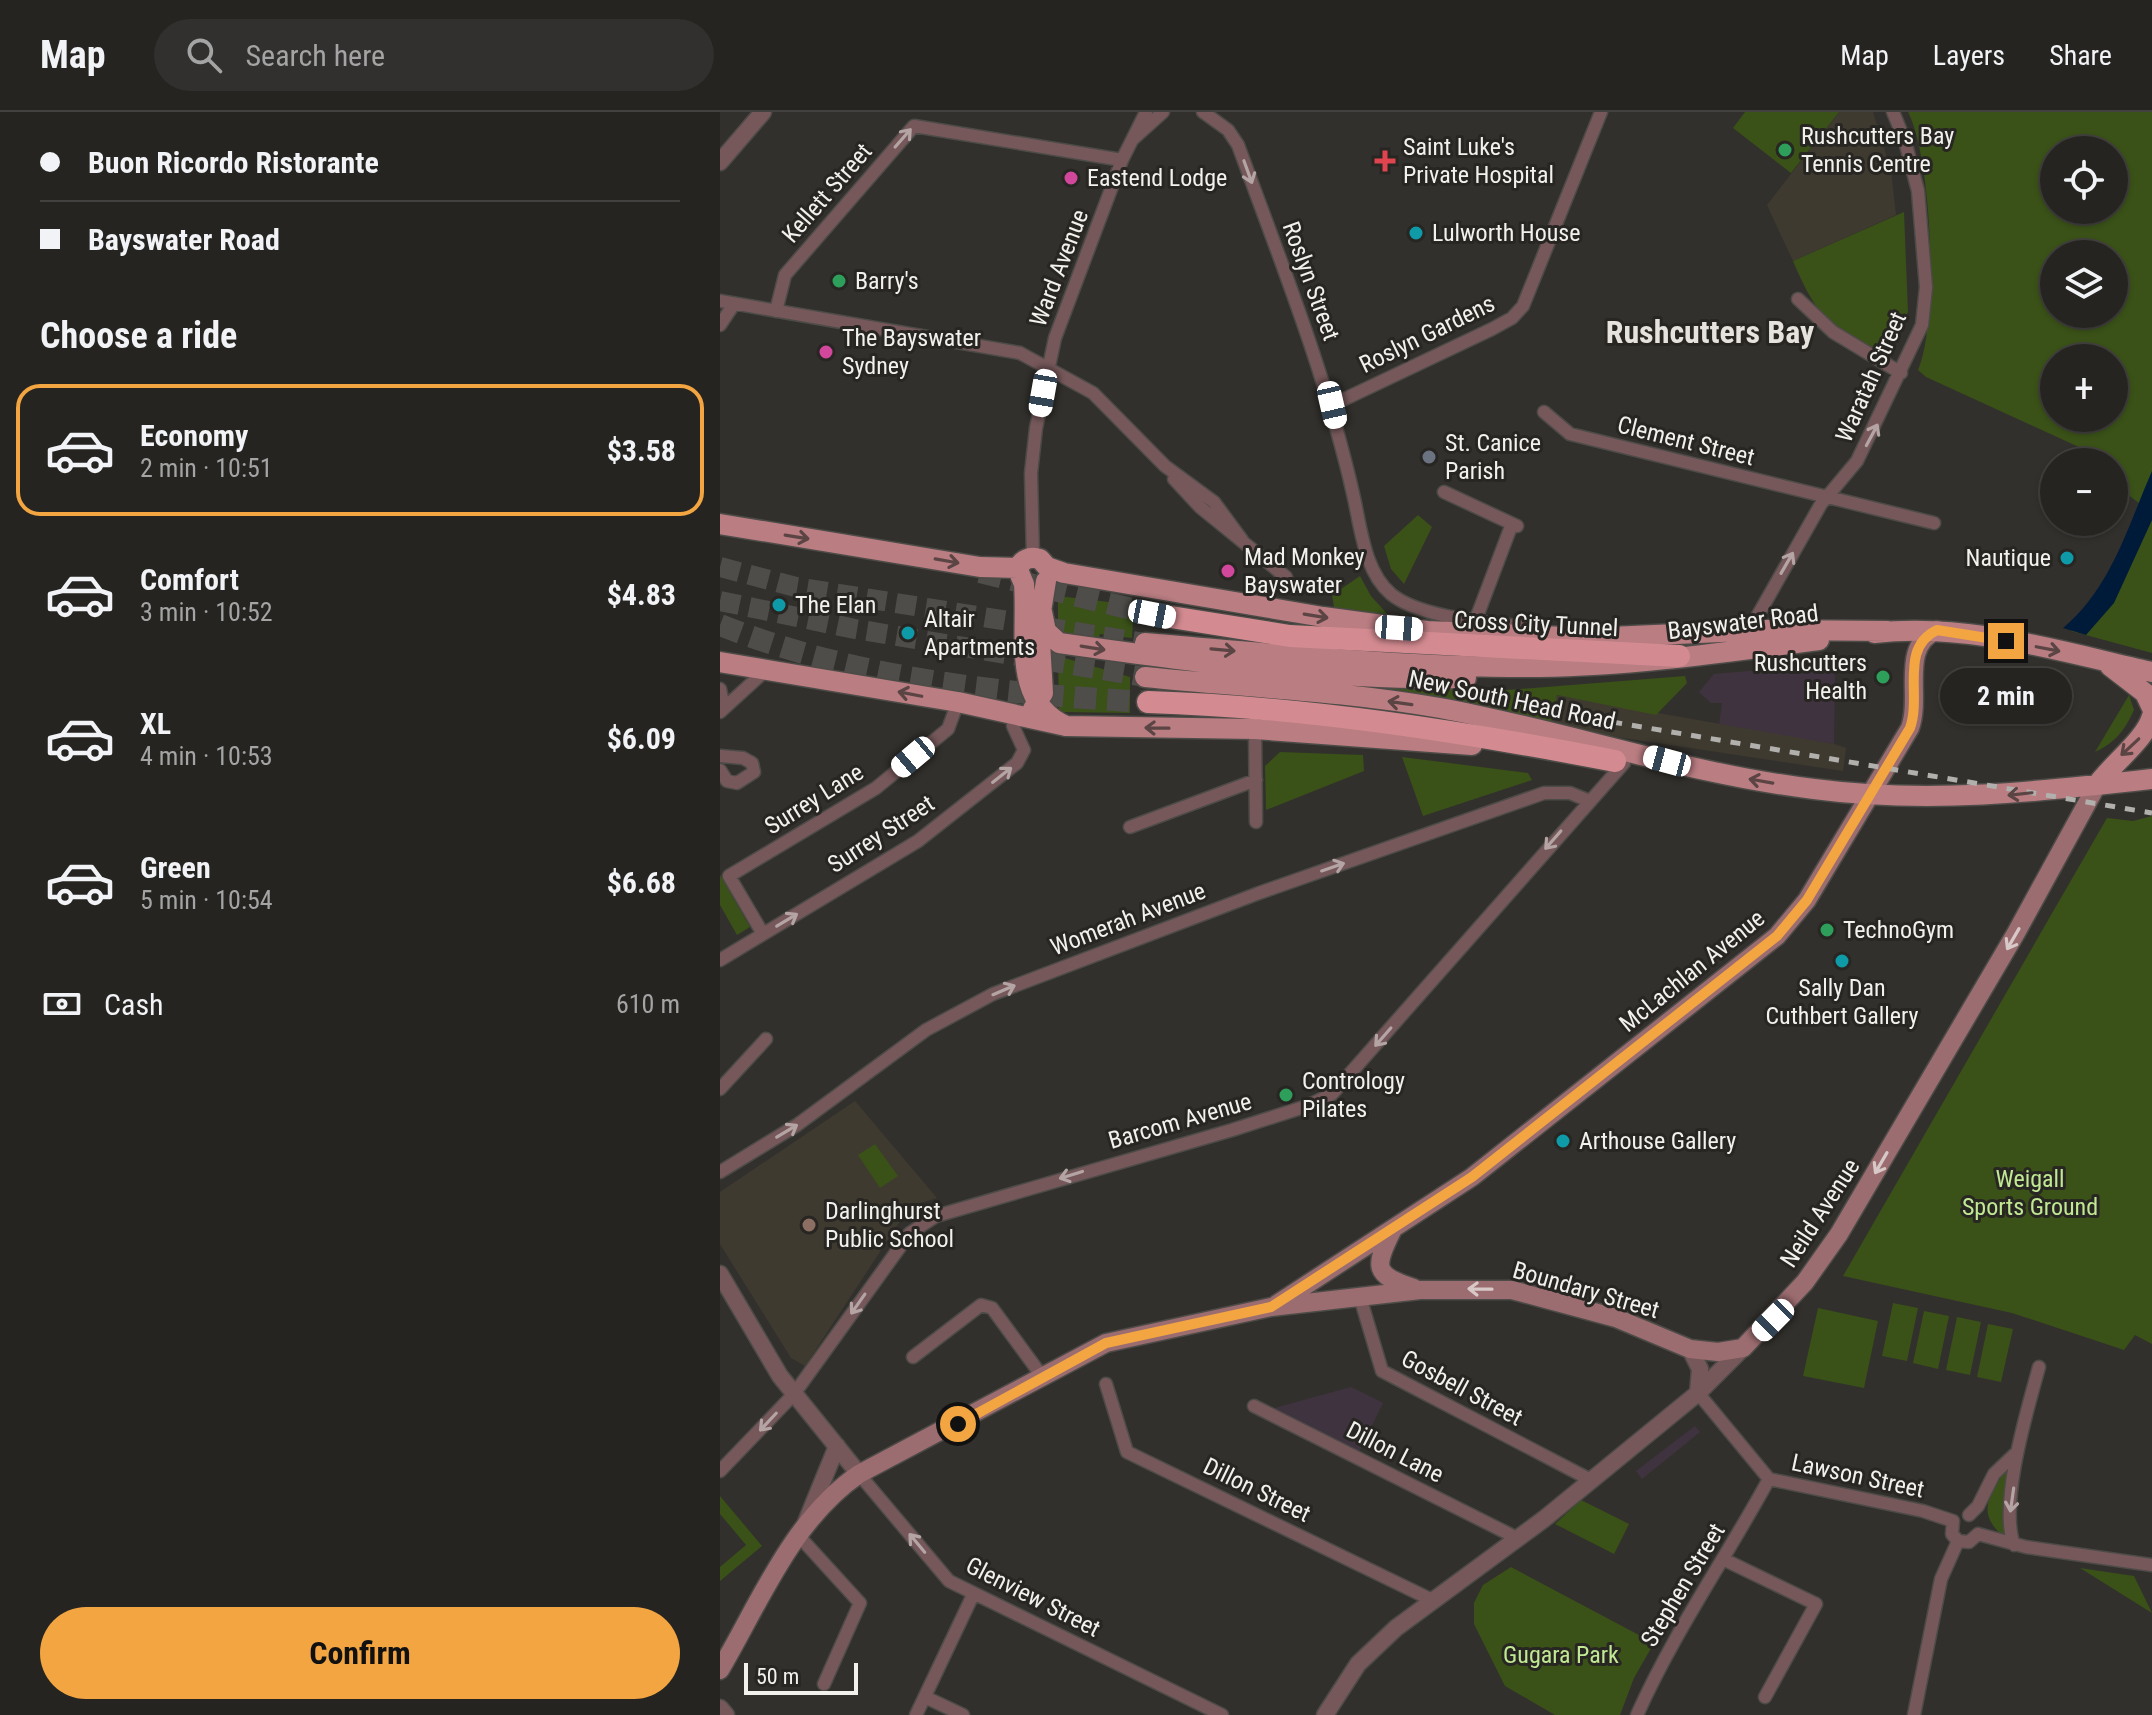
<!DOCTYPE html>
<meta charset="utf-8">
<style>
:root{--surface:#262421;--page:#32302e;--text:#f1f3f6;--muted:#a4a4a5;--line:#42413f;--accent:#f2a541}
body{margin:0;font-family:"Roboto Condensed",sans-serif;background:var(--page);color:var(--text);height:100vh;display:flex;flex-direction:column;font-size:30px;white-space:nowrap}
*{box-sizing:border-box;margin:0}
p{font-size:26px;color:var(--muted)}
.icon{flex:none;width:44px;height:44px;fill:none;stroke:currentColor;stroke-width:2;stroke-linecap:round;stroke-linejoin:round}
.map{position:relative;flex:1;overflow:hidden}
.details{display:flex;flex-direction:column;background:var(--surface);width:720px}
.details>*{flex:none}
.banner{display:grid;align-content:center;height:176px;padding:0 40px;background:var(--surface)}
.fabs{position:absolute;left:1320px;top:24px;display:grid;gap:16px}
.fabs a{display:grid;place-items:center;width:88px;height:88px;border-radius:50%;background:var(--surface);box-shadow:0 2px 6px #0004,0 0 0 2px var(--line);font-size:40px}
.scale{position:absolute;left:24px;bottom:20px;width:114px;box-sizing:border-box;padding-left:8px;border:4px solid #f2f1ee;border-top:0;font-size:22px;line-height:28px;white-space:nowrap;color:#f2f1ee;-webkit-text-stroke:6px #282622;paint-order:stroke}
.end{position:absolute;width:36px;height:36px;margin:-18px;border:10px solid #f2a541;background:#111;box-shadow:0 0 0 4px #111}
.from{border-radius:50%}
.bubble{position:absolute;height:56px;border-radius:28px;background:var(--surface);box-shadow:0 2px 6px #0004,0 0 0 2px var(--line);font-size:26px;font-weight:700;line-height:56px;text-align:center}
.car{position:absolute;width:24px;height:48px;margin:-24px -12px;border-radius:10px;box-shadow:0 0 6px 2px #0007;background:linear-gradient(#fff 24%,#345 0 40%,#fff 0 76%,#345 0 86%,#fff 0)}
.banner b{display:flex;align-items:center;gap:28px;height:76px;font-size:30px}
.banner b+b{border-top:2px solid var(--line)}
.banner i{width:20px;height:20px;background:var(--text)}
ul{padding:0;list-style:none}
li{display:flex;align-items:center;gap:24px;height:132px;margin:0 16px 12px;padding:0 24px;border:4px solid transparent;border-radius:24px}
li div{flex:1}
li b{display:block;font-size:30px}
li em{font-style:normal;font-weight:700}
li.active{border-color:var(--accent)}
li>.icon{width:72px;height:72px;stroke-width:1.5}
h2{padding:0 40px;font-size:36px;line-height:96px}
.pay{display:flex;align-items:center;gap:20px;height:88px;padding:0 40px;font-size:30px}
.pay p{margin-inline-start:auto}
.cta{display:flex;gap:16px;margin-top:auto;padding:16px 40px}
.cta a{flex:1;height:92px;border-radius:48px;background:var(--accent);color:#111;font-size:32px;font-weight:700;line-height:92px;text-align:center}
header{display:flex;align-items:center;gap:48px;box-sizing:border-box;height:112px;padding:0 40px;background:var(--surface);border-bottom:2px solid var(--line)}
header strong{font-size:38px}
nav{display:flex;gap:44px;margin-inline-start:auto;font-size:28px}
.search{width:560px;height:72px;background:var(--page);display:flex;align-items:center;gap:20px;box-sizing:border-box;padding:0 28px;border-radius:44px;color:var(--muted);font-size:30px}
main{display:flex;flex:1;min-height:0}
.map>svg:first-child{display:block}
</style>
<header>
<strong>Map</strong>
<div class="search"><svg class="icon" aria-label="search" viewBox="0 0 24 24"><circle cx="10" cy="10" r="6"/><path d="M15 15l6 6"/></svg>Search here</div>
<nav><a>Map</a><a>Layers</a><a>Share</a></nav>
</header>
<main>
<section class="details">
<div class="banner">
<b><i class="from"></i>Buon Ricordo Ristorante</b>
<b><i></i>Bayswater Road</b>
</div>
<h2>Choose a ride</h2>
<ul>
<li class="active"><svg class="icon" aria-label="car" viewBox="0 0 24 24"><path d="M5 17H2v-5l4-1 3-4h7l3 4 3 1v5h-3M9 17h6M6 11h13"/><circle cx="7" cy="17" r="2"/><circle cx="17" cy="17" r="2"/></svg><div><b>Economy</b><p>2 min · 10:51</p></div><em>$3.58</em></li>
<li><svg class="icon" aria-label="car" viewBox="0 0 24 24"><path d="M5 17H2v-5l4-1 3-4h7l3 4 3 1v5h-3M9 17h6M6 11h13"/><circle cx="7" cy="17" r="2"/><circle cx="17" cy="17" r="2"/></svg><div><b>Comfort</b><p>3 min · 10:52</p></div><em>$4.83</em></li>
<li><svg class="icon" aria-label="car" viewBox="0 0 24 24"><path d="M5 17H2v-5l4-1 3-4h7l3 4 3 1v5h-3M9 17h6M6 11h13"/><circle cx="7" cy="17" r="2"/><circle cx="17" cy="17" r="2"/></svg><div><b>XL</b><p>4 min · 10:53</p></div><em>$6.09</em></li>
<li><svg class="icon" aria-label="car" viewBox="0 0 24 24"><path d="M5 17H2v-5l4-1 3-4h7l3 4 3 1v5h-3M9 17h6M6 11h13"/><circle cx="7" cy="17" r="2"/><circle cx="17" cy="17" r="2"/></svg><div><b>Green</b><p>5 min · 10:54</p></div><em>$6.68</em></li>
</ul>
<div class="pay"><svg class="icon" aria-label="cash" viewBox="0 0 24 24"><path d="M3 7h18v10H3z"/><circle cx="12" cy="12" r="2"/></svg>Cash<p>610 m</p></div>
<div class="cta"><a>Confirm</a></div>
</section>
<div class="map">
<svg width="1432" height="1603" viewBox="0 0 1432 1603">
<rect width="100%" height="100%" fill="#32302c"/>
<path fill="#403340" d="M 1115,552 L 1114,632 L 999,614 L 1002,591 L 991,591 L 979,580 L 994,562 Z
M 631,1275 L 663,1291 L 638,1342 L 547,1298 Z
M 975,1314 L 980,1320 L 922,1367 L 916,1359 Z"/>
<path fill="#3f3a30" d="M 1119,0 L 1153,0 L 1171,59 L 1176,103 L 1073,149 L 1047,93 Z
M 836,583 L 1114,632 L 1126,636 L 1123,659 L 884,623 L 831,610 Z
M 135,989 L 217,1086 L 190,1094 L 85,1254 L 71,1246 L 0,1132 L 0,1080 Z"/>
<path fill="#3a5118" fill-rule="evenodd" d="M 1025,0 L 1119,0 L 1071,61 L 1013,16 Z
M 1188,0 L 1432,0 L 1432,541 L 1351,519 L 1385,490 L 1419,391 L 1394,372 L 1394,350 L 1364,350 L 1361,336 L 1206,265 L 1198,258 C 1219,210 1212,46 1188,0 ZM 1334,38 L 1394,38 L 1394,98 L 1334,98 ZM 1334,142 L 1394,142 L 1394,202 L 1334,202 ZM 1334,246 L 1394,246 L 1394,306 L 1334,306 Z
M 1184,100 L 1188,200 L 1165,245 C 1111,217 1097,206 1073,149 Z
M 698,403 L 712,415 L 684,472 L 671,457 L 664,434 Z
M 640,464 L 651,484 L 670,505 L 614,495 L 612,483 Z
M 338,484 L 414,493 L 412,526 L 380,522 L 378,531 L 338,525 Z
M 338,544 L 410,565 L 410,601 L 339,600 Z
M 965,564 L 967,571 L 936,603 L 837,583 L 831,612 L 664,581 L 666,575 L 787,578 Z
M 1409,583 L 1414,598 C 1405,618 1395,631 1375,640 Z
M 560,640 L 643,643 L 644,659 L 546,698 L 545,654 Z
M 682,645 L 808,661 L 812,668 L 703,704 Z
M 1432,704 L 1432,1232 L 1415,1223 L 1404,1238 L 1292,1201 L 1123,1164 L 1387,706 L 1413,709 Z
M 0,763 L 30,815 L 17,823 L 0,793 Z
M 155,1032 L 178,1064 L 160,1076 L 138,1043 Z
M 1173,1191 L 1198,1196 L 1187,1249 L 1162,1244 Z
M 1098,1196 L 1158,1209 L 1144,1276 L 1083,1264 Z
M 1204,1199 L 1229,1204 L 1218,1257 L 1193,1251 Z
M 1237,1205 L 1261,1210 L 1250,1263 L 1226,1258 Z
M 1268,1212 L 1293,1217 L 1281,1270 L 1257,1265 Z
M 1289,1353 L 1284,1422 L 1281,1422 C 1254,1398 1273,1379 1289,1353 Z
M 0,1384 L 42,1434 L 0,1469 L 0,1455 L 26,1433 L 0,1402 Z
M 861,1388 L 909,1412 L 894,1442 L 835,1412 Z
M 791,1455 L 934,1531 L 914,1566 L 900,1603 L 835,1603 L 785,1574 L 754,1512 L 754,1491 L 763,1473 Z
M 1360,1456 L 1414,1464 L 1432,1501 Z"/>
<path fill="#001b3a" d="M 1432,359 L 1432,408 L 1394,491 L 1366,523 L 1343,516 C 1391,476 1408,414 1432,359 Z"/>
<g fill="none" stroke-linecap="round" stroke-linejoin="round">
<path stroke="#4f4d49" stroke-width="20" stroke-dasharray="20 10" stroke-linecap="butt" d="M 0,455 L 76,475 L 425,531
M 0,489 L 135,517 L 425,565"/>
<path stroke="#4f4d49" stroke-width="22" stroke-dasharray="22 11" stroke-linecap="butt" d="M 260,460 L 432,502
M 0,513 C 137,567 282,582 428,590"/>
<defs>
<path id="minor" d="M 483,0 L 508,18 L 518,33 C 561,150 607,265 634,386 C 641,418 645,460 671,482 C 700,506 768,510 806,515
M 413,27 L 443,0
M 1078,187 L 1113,220 L 1181,261
M 0,189 L 300,241 L 373,281 L 445,354 L 494,390 L 522,428
M 56,199 L 65,163 L 194,14 L 402,48
M 0,213 L 14,192
M 612,293 L 772,217 L 792,206 L 803,194 L 881,0
M 824,300 L 850,322 L 1214,411
M 454,367 L 480,395 L 566,465
M 724,380 L 797,414
M 313,446 L 311,361 L 316,316 L 335,226 L 402,48 L 426,0
M 756,507 L 792,412
M 1029,519 L 1101,392 L 1137,349 L 1202,213 L 1206,175 L 1198,79 L 1185,29 L 1173,0
M 0,577 L 4,596
M 0,600 L 46,558
M 535,617 L 536,710
M 0,644 L 23,646 L 32,651 L 34,660 L 17,671 L 7,669 L 0,658
M 410,715 L 536,668
M 43,822 L 9,764 L 156,676 L 228,617 L 238,590
M 0,848 L 198,729 L 297,651 L 304,638 L 293,614 L 294,605
M 0,977 L 46,927
M 0,1060 L 77,1013 L 206,918 L 273,882 L 539,781 L 824,681 L 850,681 L 867,688
M 640,1185 L 662,1259 L 869,1367
M 193,1245 L 261,1193 L 272,1196 L 324,1267
M 386,1272 L 407,1340 L 712,1488
M 978,1281 L 1049,1367 L 1203,1399 L 1233,1409
M 534,1294 L 797,1426
M 0,1359 L 74,1282 L 190,1121 L 216,1104 L 512,1018 L 587,994 L 612,982 L 904,651
M 139,1362 L 229,1469 L 502,1603
M 1249,1403 L 1258,1394 L 1274,1362 L 1295,1342
M 1233,1409 L 1232,1422 L 1238,1429 L 1249,1430 L 1258,1422
M 1258,1422 L 1306,1435 L 1432,1453
M 78,1423 L 140,1491 L 104,1572
M 1294,1433 C 1279,1391 1307,1299 1319,1255
M 1005,1448 L 1096,1492 L 1045,1585
M 205,1585 L 243,1603
M 196,1603 L 253,1483
M 917,1603 C 954,1520 1006,1446 1049,1367
M 1194,1603 L 1221,1467 L 1238,1429"/>
<path id="tertiary" d="M 0,50 L 43,0
M 0,1162 L 60,1264 L 139,1362
M 970,1237 L 980,1257 L 978,1281
M 86,1410 L 117,1334
M 0,1596 L 6,1603
M 605,1603 L 638,1552 L 676,1516 L 824,1407 L 978,1281 L 1023,1236"/>
<path id="secondary" d="M 672,1119 C 654,1155 653,1163 694,1176
M 557,1192 L 752,1065 L 1057,824 L 1087,788 L 1190,616 C 1202,583 1179,535 1217,518
M 0,1558 C 40,1490 72,1408 139,1362 L 386,1231 L 551,1195 L 700,1178 L 792,1178 L 896,1206 L 970,1237 L 998,1240 L 1023,1236 L 1085,1170 L 1119,1122 L 1296,821 L 1377,673"/>
<path id="primary" d="M 0,412 L 260,455 L 299,456
M 321,495 L 326,519 L 339,531 C 474,550 609,569 746,566
M 1154,521 C 1247,510 1342,540 1432,560
M 425,531 C 556,542 688,556 820,555 C 913,554 1007,540 1099,528
M 0,550 L 238,590 L 346,614 L 535,617 L 752,633
M 1390,554 L 1425,581 L 1432,596
M 425,565 C 523,575 623,579 720,596 C 846,619 967,662 1094,677 C 1208,692 1318,680 1432,667
M 313,597 L 323,581 L 319,512 L 326,469
M 346,614 C 291,590 308,523 304,472 L 298,458 C 301,447 310,444 320,447 L 327,455 L 344,461 L 603,505 L 707,519 L 868,526 L 1045,518 L 1168,519
M 1377,673 C 1392,652 1426,627 1432,604"/>
<path id="motorway" d="M 432,502 L 570,524 L 959,544
M 428,590 C 586,595 740,619 895,649"/>
</defs>
<use href="#minor" stroke="#4d4b47" stroke-width="15"/>
<use href="#tertiary" stroke="#4d4b47" stroke-width="19"/>
<use href="#secondary" stroke="#4d4b47" stroke-width="21"/>
<use href="#primary" stroke="#4d4b47" stroke-width="23"/>
<use href="#motorway" stroke="#4d4b47" stroke-width="25"/>
<use href="#minor" stroke="#76585a" stroke-width="12"/>
<use href="#tertiary" stroke="#76585a" stroke-width="16"/>
<use href="#secondary" stroke="#9c6d70" stroke-width="18"/>
<use href="#primary" stroke="#b97d82" stroke-width="20"/>
<use href="#motorway" stroke="#d38b91" stroke-width="22"/>
<path stroke="#b1b0ac" stroke-width="5" stroke-dasharray="10 10" stroke-linecap="butt" d="M 833,600 L 1432,701"/>
</g>
<defs><path id="oneway-shaft" d="M-6 0H5M1.5-3L5.5 0L1.5 3" fill="none" stroke-width="1.6" stroke-linecap="round" stroke-linejoin="round" transform="scale(2)"/></defs>
<g stroke="#b4a4a4">
<use href="#oneway-shaft" transform="translate(183 26) rotate(-49)"/>
<use href="#oneway-shaft" transform="translate(528 60) rotate(70)"/>
<use href="#oneway-shaft" transform="translate(1152 323) rotate(-62)"/>
<use href="#oneway-shaft" transform="translate(1067 451) rotate(-60)"/>
<use href="#oneway-shaft" transform="translate(282 663) rotate(-38)"/>
<use href="#oneway-shaft" transform="translate(833 728) rotate(131)"/>
<use href="#oneway-shaft" transform="translate(613 755) rotate(-19)"/>
<use href="#oneway-shaft" transform="translate(67 808) rotate(-31)"/>
<use href="#oneway-shaft" transform="translate(284 878) rotate(-23)"/>
<use href="#oneway-shaft" transform="translate(663 925) rotate(131)"/>
<use href="#oneway-shaft" transform="translate(67 1019) rotate(-31)"/>
<use href="#oneway-shaft" transform="translate(351 1063) rotate(163)"/>
<use href="#oneway-shaft" transform="translate(138 1192) rotate(125)"/>
<use href="#oneway-shaft" transform="translate(48 1310) rotate(133)"/>
<use href="#oneway-shaft" transform="translate(1292 1388) rotate(98)"/>
<use href="#oneway-shaft" transform="translate(197 1431) rotate(-130)"/>
</g>
<g stroke="#5b4444">
<use href="#oneway-shaft" transform="translate(77 425) rotate(9)"/>
<use href="#oneway-shaft" transform="translate(227 449) rotate(10)"/>
<use href="#oneway-shaft" transform="translate(596 504) rotate(9)"/>
<use href="#oneway-shaft" transform="translate(373 536) rotate(9)"/>
<use href="#oneway-shaft" transform="translate(1328 537) rotate(11)"/>
<use href="#oneway-shaft" transform="translate(503 538) rotate(5)"/>
<use href="#oneway-shaft" transform="translate(190 582) rotate(-169)"/>
<use href="#oneway-shaft" transform="translate(680 591) rotate(-172)"/>
<use href="#oneway-shaft" transform="translate(437 616) rotate(-179)"/>
<use href="#oneway-shaft" transform="translate(1410 635) rotate(137)"/>
<use href="#oneway-shaft" transform="translate(1041 669) rotate(-170)"/>
<use href="#oneway-shaft" transform="translate(1300 682) rotate(174)"/>
</g>
<g stroke="#d8c9c8">
<use href="#oneway-shaft" transform="translate(1293 827) rotate(120)"/>
<use href="#oneway-shaft" transform="translate(1161 1051) rotate(120)"/>
<use href="#oneway-shaft" transform="translate(760 1177) rotate(-179)"/>
</g>
<g fill="none" stroke-linecap="round" stroke-linejoin="round">
<path stroke="#f2a541" stroke-width="10" d="M 238,1312 L 386,1231 L 551,1195 L 752,1065 L 1057,824 L 1087,788 L 1190,616 C 1202,583 1179,536 1217,518 L 1286,529"/>
</g>
<g fill="#2e9e5b" stroke="#282622" stroke-width="3">
<circle cx="1065" cy="38" r="8"/>
<circle cx="119" cy="169" r="8"/>
<circle cx="1163" cy="565" r="8"/>
<circle cx="1107" cy="818" r="8"/>
<circle cx="566" cy="983" r="8"/>
</g>
<path fill="#e0444e" stroke="#282622" stroke-width="3" d="M661 37h8v8h8v8h-8v8h-8v-8h-8v-8h8z"/>
<g fill="#d1479c" stroke="#282622" stroke-width="3">
<circle cx="351" cy="66" r="8"/>
<circle cx="106" cy="240" r="8"/>
<circle cx="508" cy="459" r="8"/>
</g>
<g fill="#0f9aa8" stroke="#282622" stroke-width="3">
<circle cx="696" cy="121" r="8"/>
<circle cx="1347" cy="446" r="8"/>
<circle cx="59" cy="493" r="8"/>
<circle cx="188" cy="521" r="8"/>
<circle cx="1122" cy="849" r="8"/>
<circle cx="843" cy="1029" r="8"/>
</g>
<circle fill="#6b7280" stroke="#282622" stroke-width="3" cx="709" cy="345" r="8"/>
<circle fill="#8d6e63" stroke="#282622" stroke-width="3" cx="89" cy="1113" r="8"/>
<g text-anchor="middle" stroke-width="6" stroke-linejoin="round" paint-order="stroke">
<g font-size="24" fill="#f2f1ee" stroke="#282622" text-anchor="start">
<text x="1081" y="32">Rushcutters Bay<tspan x="1081" dy="28">Tennis Centre</tspan></text>
<text x="683" y="43">Saint Luke's<tspan x="683" dy="28">Private Hospital</tspan></text>
<text x="367" y="74">Eastend Lodge</text>
<text x="712" y="129">Lulworth House</text>
<text x="135" y="177">Barry's</text>
<text x="122" y="234">The Bayswater<tspan x="122" dy="28">Sydney</tspan></text>
<text x="725" y="339">St. Canice<tspan x="725" dy="28">Parish</tspan></text>
<text x="524" y="453">Mad Monkey<tspan x="524" dy="28">Bayswater</tspan></text>
<text x="1331" y="454" text-anchor="end">Nautique</text>
<text x="75" y="501">The Elan</text>
<text x="204" y="515">Altair<tspan x="204" dy="28">Apartments</tspan></text>
<text x="1147" y="559" text-anchor="end">Rushcutters<tspan x="1147" dy="28">Health</tspan></text>
<text x="1123" y="826">TechnoGym</text>
<text x="1122" y="884" text-anchor="middle">Sally Dan<tspan x="1122" dy="28">Cuthbert Gallery</tspan></text>
<text x="582" y="977">Contrology<tspan x="582" dy="28">Pilates</tspan></text>
<text x="859" y="1037">Arthouse Gallery</text>
<text x="105" y="1107">Darlinghurst<tspan x="105" dy="28">Public School</tspan></text>
</g>
<g font-size="24" fill="#f2f1ee" stroke="#282622">
<text transform="translate(107 81) rotate(-49)" y="8">Kellett Street</text>
<text transform="translate(339 156) rotate(-69)" y="8">Ward Avenue</text>
<text transform="translate(591 169) rotate(70)" y="8">Roslyn Street</text>
<text transform="translate(707 222) rotate(-26)" y="8">Roslyn Gardens</text>
<text transform="translate(1151 265) rotate(-66)" y="8">Waratah Street</text>
<text transform="translate(966 329) rotate(14)" y="8">Clement Street</text>
<text transform="translate(1023 510) rotate(-7)" y="8">Bayswater Road</text>
<text transform="translate(816 512) rotate(3)" y="8">Cross City Tunnel</text>
<text transform="translate(792 588) rotate(12)" y="8">New South Head Road</text>
<text transform="translate(94 687) rotate(-32)" y="8">Surrey Lane</text>
<text transform="translate(161 722) rotate(-33)" y="8">Surrey Street</text>
<text transform="translate(408 807) rotate(-21)" y="8">Womerah Avenue</text>
<text transform="translate(972 859) rotate(-39)" y="8">McLachlan Avenue</text>
<text transform="translate(460 1009) rotate(-16)" y="8">Barcom Avenue</text>
<text transform="translate(1100 1101) rotate(-57)" y="8">Neild Avenue</text>
<text transform="translate(866 1178) rotate(16)" y="8">Boundary Street</text>
<text transform="translate(742 1276) rotate(28)" y="8">Gosbell Street</text>
<text transform="translate(675 1340) rotate(27)" y="8">Dillon Lane</text>
<text transform="translate(1138 1364) rotate(12)" y="8">Lawson Street</text>
<text transform="translate(537 1378) rotate(26)" y="8">Dillon Street</text>
<text transform="translate(963 1473) rotate(-59)" y="8">Stephen Street</text>
<text transform="translate(313 1485) rotate(27)" y="8">Glenview Street</text>
</g>
<g font-size="24" fill="#c1e892" stroke="#282622">
<text x="1310" y="1075">Weigall<tspan x="1310" dy="28">Sports Ground</tspan></text>
<text x="841" y="1551">Gugara Park</text>
</g>
<g font-size="32" font-weight="bold" fill="#e6e3de" stroke="#282622">
<text x="990" y="231">Rushcutters Bay</text>
</g>
</g>
</svg>
<div class="fabs">
<a><svg class="icon" aria-label="locate" viewBox="0 0 24 24"><circle cx="12" cy="12" r="6"/><path d="M12 2v4M12 18v4M2 12h4M18 12h4"/></svg></a>
<a><svg class="icon" aria-label="layers" viewBox="0 0 24 24"><path d="M12 4l9 5-9 5-9-5zM3 14l9 5 9-5"/></svg></a>
<a>+</a>
<a>−</a>
</div>
<div class="scale">50 m</div>
<i class="end from" style="left:238px;top:1312px"></i>
<i class="end" style="left:1286px;top:529px"></i>
<div class="bubble" style="left:1220px;top:556px;width:132px">2 min</div>
<i class="car" style="left:323px;top:281px;rotate:190deg"></i>
<i class="car" style="left:612px;top:293px;rotate:167deg"></i>
<i class="car" style="left:432px;top:502px;rotate:101deg"></i>
<i class="car" style="left:679px;top:516px;rotate:94deg"></i>
<i class="car" style="left:193px;top:645px;rotate:230deg"></i>
<i class="car" style="left:947px;top:649px;rotate:285deg"></i>
<i class="car" style="left:1053px;top:1208px;rotate:225deg"></i>
</div>
</main>
